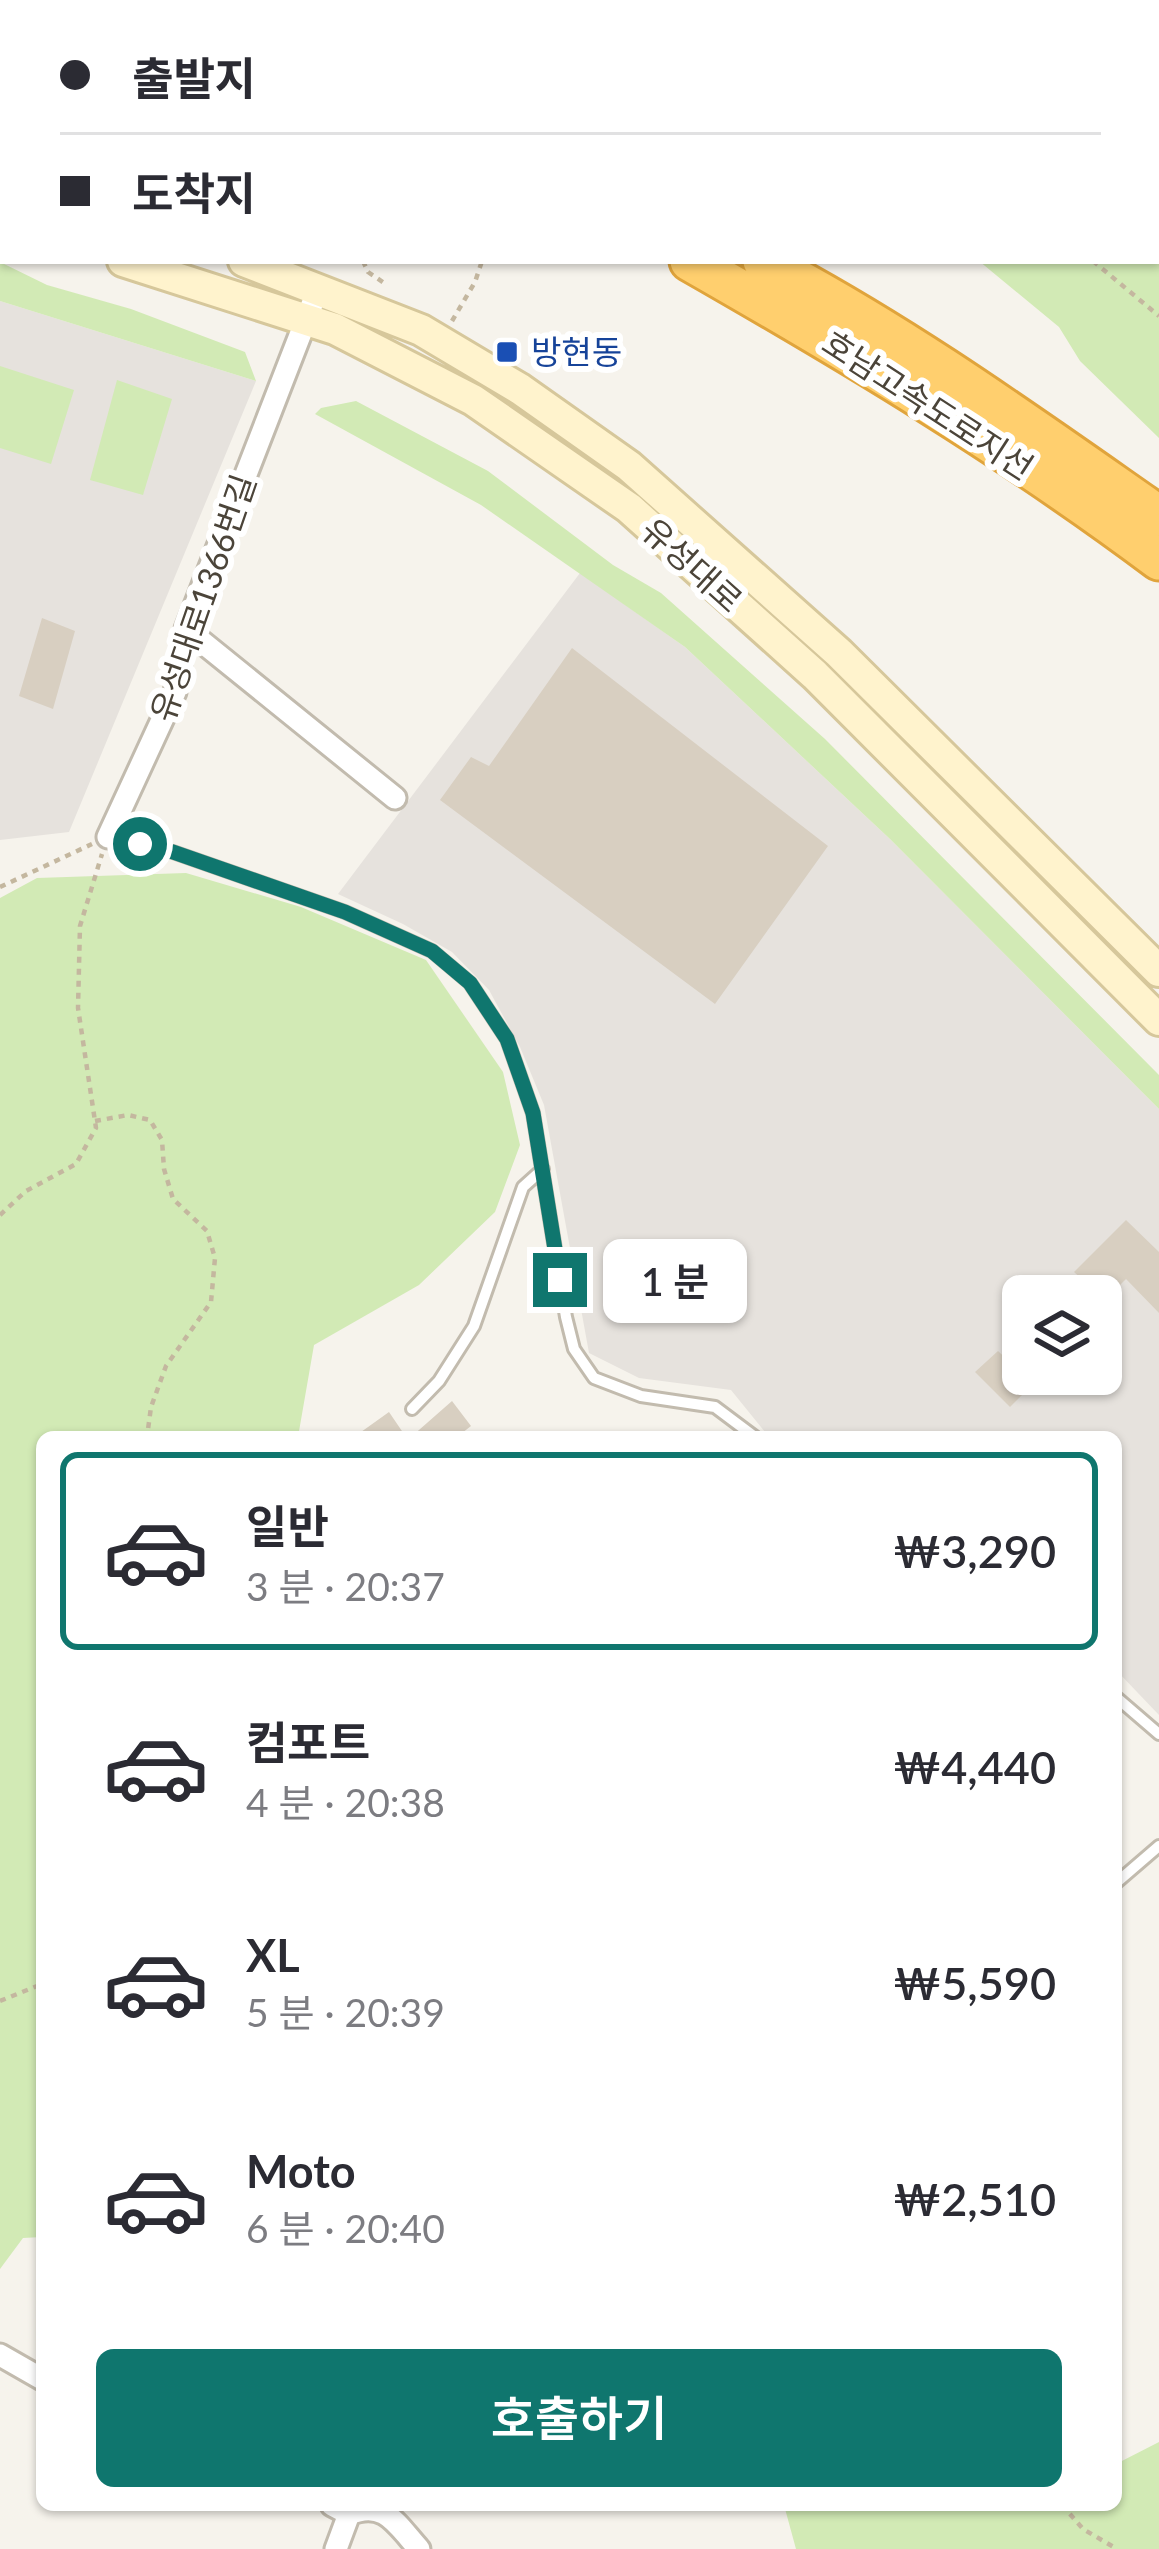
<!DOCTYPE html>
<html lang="ko">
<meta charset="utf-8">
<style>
:root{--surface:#fff;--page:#f2f2f3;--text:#2b2b33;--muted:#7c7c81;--line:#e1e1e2;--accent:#0f766e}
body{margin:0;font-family:Lato,"Noto Sans KR",sans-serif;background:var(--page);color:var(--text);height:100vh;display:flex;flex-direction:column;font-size:45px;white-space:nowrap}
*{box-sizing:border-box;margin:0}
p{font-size:39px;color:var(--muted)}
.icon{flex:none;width:66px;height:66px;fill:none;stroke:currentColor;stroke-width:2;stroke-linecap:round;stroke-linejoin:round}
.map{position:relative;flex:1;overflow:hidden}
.details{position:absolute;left:36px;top:1431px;width:1086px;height:1080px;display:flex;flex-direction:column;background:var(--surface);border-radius:18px;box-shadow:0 3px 9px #0004}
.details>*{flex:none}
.guide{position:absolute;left:0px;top:0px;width:1161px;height:264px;box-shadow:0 3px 9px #0004;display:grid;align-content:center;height:264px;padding:0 60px;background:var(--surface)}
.controls{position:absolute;left:1002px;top:1275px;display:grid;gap:24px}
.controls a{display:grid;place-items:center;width:120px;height:120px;border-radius:18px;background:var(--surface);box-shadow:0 3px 9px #0004;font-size:60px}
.end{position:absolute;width:54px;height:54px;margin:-27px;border:15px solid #0f766e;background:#fff;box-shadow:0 0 0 6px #fff}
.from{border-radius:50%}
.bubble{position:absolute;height:84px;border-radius:18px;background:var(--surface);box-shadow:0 3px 9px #0004;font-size:39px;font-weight:600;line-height:84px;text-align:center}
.guide b{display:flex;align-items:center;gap:42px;height:114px;font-size:45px}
.guide b+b{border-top:3px solid var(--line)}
.guide i{width:30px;height:30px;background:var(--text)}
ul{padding:21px 0 0;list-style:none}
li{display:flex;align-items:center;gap:36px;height:198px;margin:0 24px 18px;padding:0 36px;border:6px solid transparent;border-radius:18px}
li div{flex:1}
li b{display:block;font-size:45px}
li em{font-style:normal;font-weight:600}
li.selected{border-color:var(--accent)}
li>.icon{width:108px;height:108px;stroke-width:1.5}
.primary-button{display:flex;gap:24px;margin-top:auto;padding:24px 60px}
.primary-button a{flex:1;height:138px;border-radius:18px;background:var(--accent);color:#fff;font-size:48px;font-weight:600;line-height:138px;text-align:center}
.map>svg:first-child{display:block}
</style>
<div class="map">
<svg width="1159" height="2549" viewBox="0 0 1159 2549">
<rect width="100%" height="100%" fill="#f6f3ec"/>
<path fill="#e6e2dd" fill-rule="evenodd" d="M 0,301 L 256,381 L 69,832 L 0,840 Z
M 580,573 L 685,647 L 890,839 L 1159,1109 L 1159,1715 L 1116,1670 L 1116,1437 L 769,1437 L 731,1390 L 639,1378 L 589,1353 L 544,1105 L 520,1047 L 489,990 L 452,952 L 403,924 L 338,894 ZM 1023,1296 L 1101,1296 L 1101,1374 L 1023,1374 Z"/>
<path fill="#efe8d6" d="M 829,0 L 1159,0 L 1159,145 L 1158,3 L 838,3 Z"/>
<path fill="#d2eab5" d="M 263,0 L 829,0 L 838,3 L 270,3 Z
M 1159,145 L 1159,438 L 1080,361 L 1059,327 L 979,261 L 1158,261 Z
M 0,262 L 47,285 L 131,309 L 245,352 L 256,381 L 0,301 Z
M 0,366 L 74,390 L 51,464 L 0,448 Z
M 117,380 L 172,399 L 143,495 L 90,480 Z
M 356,401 L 488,471 L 613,565 L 661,593 L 825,739 L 1159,1075 L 1159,1109 L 890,839 L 685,647 L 481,505 L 315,414 L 321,408 Z
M 186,873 L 301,907 L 426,960 L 503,1072 L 520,1145 L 495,1212 L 419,1285 L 314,1345 L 298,1437 L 42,1437 L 42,2237 L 23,2238 L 0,2269 L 0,898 L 37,878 Z
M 1159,2442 L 1159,2549 L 796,2549 L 784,2505 L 1116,2505 L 1116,2464 Z"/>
<path fill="#d8cfc1" d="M 42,618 L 75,631 L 53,709 L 19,696 Z
M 572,648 L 828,846 L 715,1004 L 440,800 L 471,757 L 489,766 Z
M 1126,1220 L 1159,1252 L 1159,1313 L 1126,1279 L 1104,1301 L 1101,1296 L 1074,1272 Z
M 998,1351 L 1033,1384 L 1010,1407 L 975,1372 Z
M 452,1401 L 471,1426 L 457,1437 L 411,1437 Z
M 389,1412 L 406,1437 L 354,1437 Z"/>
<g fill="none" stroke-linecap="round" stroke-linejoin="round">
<defs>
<path id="lane" d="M 1017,0 L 1020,3
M 1050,0 L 1052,3
M 1158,135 L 1159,135
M 108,837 L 173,852 L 345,912 L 432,951 L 470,983 L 507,1039 L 533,1113 L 566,1317 L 574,1349 L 594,1378 L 641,1396 L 715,1407 L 755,1437
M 412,1409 L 439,1381 L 474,1326 L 523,1187 L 543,1169
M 1116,1697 L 1159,1734
M 1116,1883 L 1159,1846"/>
<path id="street" d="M 863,0 L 868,3
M 1158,85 L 1159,84
M 186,629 L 395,798
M 108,837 L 175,692 L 186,629 L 318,289
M 0,2355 L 42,2379
M 332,2505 L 349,2514 C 385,2499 397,2525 419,2549
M 336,2549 L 349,2514"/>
<path id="secondary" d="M 0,184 L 3,185
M 0,228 L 3,229
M 123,261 L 335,329 L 473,400 L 629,508 L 815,675 L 1159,1020
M 244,261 L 421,330 L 520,389 L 629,466 L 839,653 L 1159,971"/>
<path id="highway" d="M 108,0 L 115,3
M 208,0 L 215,3
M 690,261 C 851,353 1011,449 1159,560
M 763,261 C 903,334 1030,426 1159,516"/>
</defs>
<use href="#lane" stroke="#c2bbae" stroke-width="16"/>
<use href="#street" stroke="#c2bbae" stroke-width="27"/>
<use href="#secondary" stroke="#d6c79b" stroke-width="36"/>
<use href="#highway" stroke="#e0a43c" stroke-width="45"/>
<path stroke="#c4b79f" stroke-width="4.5" stroke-dasharray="6 6" stroke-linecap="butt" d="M 363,261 L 368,272 L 387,285
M 1093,261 L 1159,316
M 452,321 L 475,282 L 482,261
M 0,887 L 92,844
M 95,1121 L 128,1115 L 150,1120 L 162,1140 L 164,1169 L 173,1199 L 207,1231 L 215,1258 L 211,1302 L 166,1366 L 151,1407 L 147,1437
M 0,1215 L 26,1191 L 76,1164 L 96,1128 L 78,1008 L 80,926 L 102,854
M 0,2001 L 42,1984
M 1062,2505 L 1083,2529 L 1117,2549"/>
<use href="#lane" stroke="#fff" stroke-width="10"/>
<use href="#street" stroke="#fff" stroke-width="21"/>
<use href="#secondary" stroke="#fff3cd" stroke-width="30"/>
<use href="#highway" stroke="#ffcf6e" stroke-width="39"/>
</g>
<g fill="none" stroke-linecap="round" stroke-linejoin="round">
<path stroke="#0f766e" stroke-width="15" d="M 140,844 L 173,852 L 345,912 L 432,951 L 470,983 L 507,1039 L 533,1113 L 560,1280"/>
</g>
<rect fill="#1a4fb4" stroke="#fff" stroke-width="4.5" x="495" y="340" width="24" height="24" rx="6"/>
<g text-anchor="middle" stroke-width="12" stroke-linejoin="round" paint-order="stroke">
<g font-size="33" fill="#164399" stroke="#fff" text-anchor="start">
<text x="531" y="364">방현동</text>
</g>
<g font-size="33" fill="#4b4439" stroke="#fff">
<text transform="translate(928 405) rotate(33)" y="12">호남고속도로지선</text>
<text transform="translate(692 565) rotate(42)" y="12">유성대로</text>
<text transform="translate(203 598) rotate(-71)" y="12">유성대로1366번길</text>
</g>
</g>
</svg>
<div class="controls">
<a><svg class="icon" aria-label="layers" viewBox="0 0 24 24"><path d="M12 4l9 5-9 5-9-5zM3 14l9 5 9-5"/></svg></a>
</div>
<i class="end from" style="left:140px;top:844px"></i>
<i class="end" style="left:560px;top:1280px"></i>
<div class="bubble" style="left:603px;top:1239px;width:144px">1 분</div>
<div class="guide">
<b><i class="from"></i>출발지</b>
<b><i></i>도착지</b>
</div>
<section class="details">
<ul>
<li class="selected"><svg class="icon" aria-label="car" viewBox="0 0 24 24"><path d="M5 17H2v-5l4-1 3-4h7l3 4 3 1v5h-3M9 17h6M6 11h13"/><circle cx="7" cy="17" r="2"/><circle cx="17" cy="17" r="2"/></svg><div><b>일반</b><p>3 분 · 20:37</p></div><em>₩3,290</em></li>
<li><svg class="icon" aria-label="car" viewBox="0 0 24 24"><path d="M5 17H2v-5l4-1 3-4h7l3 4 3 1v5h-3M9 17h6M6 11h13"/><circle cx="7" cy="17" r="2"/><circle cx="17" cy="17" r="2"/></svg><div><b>컴포트</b><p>4 분 · 20:38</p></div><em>₩4,440</em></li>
<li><svg class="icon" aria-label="car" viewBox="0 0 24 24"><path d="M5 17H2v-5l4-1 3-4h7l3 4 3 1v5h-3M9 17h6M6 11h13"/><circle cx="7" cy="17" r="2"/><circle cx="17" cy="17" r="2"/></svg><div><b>XL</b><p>5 분 · 20:39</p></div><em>₩5,590</em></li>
<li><svg class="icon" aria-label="car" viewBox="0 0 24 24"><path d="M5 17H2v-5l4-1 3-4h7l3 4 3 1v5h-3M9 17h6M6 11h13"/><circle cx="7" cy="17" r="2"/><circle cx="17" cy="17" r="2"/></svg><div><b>Moto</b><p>6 분 · 20:40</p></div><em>₩2,510</em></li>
</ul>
<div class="primary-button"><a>호출하기</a></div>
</section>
</div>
